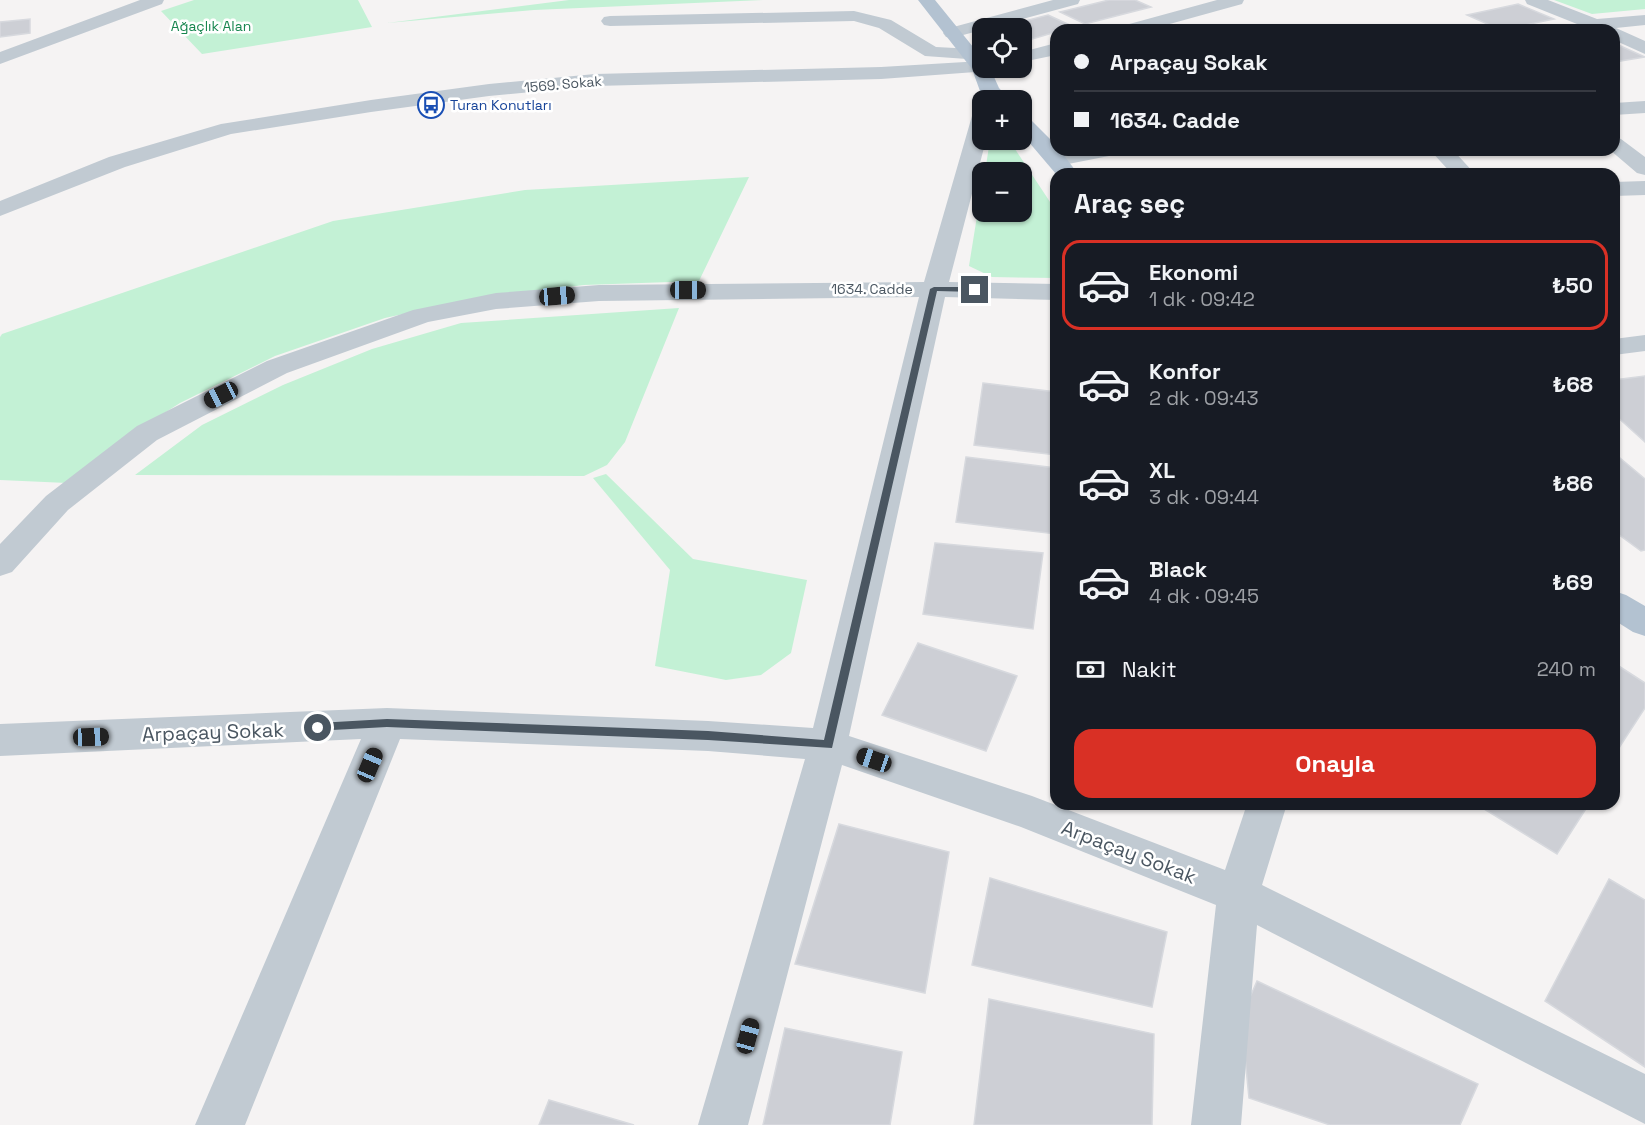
<!DOCTYPE html>
<html lang="tr">
<meta charset="utf-8">
<style>
:root{--surface:#171b24;--page:#242831;--text:#f1f3f6;--muted:#9ea1a6;--line:#363941;--accent:#d93025}
body{margin:0;font-family:"Space Grotesk",sans-serif;background:var(--page);color:var(--text);height:100vh;display:flex;flex-direction:column;font-size:22px;white-space:nowrap}
*{box-sizing:border-box;margin:0}
p{font-size:20px;color:var(--muted)}
.icon{flex:none;width:33px;height:33px;fill:none;stroke:currentColor;stroke-width:2;stroke-linecap:round;stroke-linejoin:round}
.map{position:relative;flex:1;overflow:hidden}
.details{position:absolute;left:1050px;top:168px;width:570px;height:642px;display:flex;flex-direction:column;background:var(--surface);border-radius:18px;box-shadow:0 2px 4px #0004}
.details>*{flex:none}
.guide{position:absolute;left:1050px;top:24px;width:570px;height:132px;border-radius:18px;box-shadow:0 2px 4px #0004;display:grid;align-content:center;height:132px;padding:0 24px;background:var(--surface)}
.tools{position:absolute;left:972px;top:18px;display:grid;gap:12px}
.tools a{display:grid;place-items:center;width:60px;height:60px;border-radius:12px;background:var(--surface);box-shadow:0 2px 4px #0004;font-size:30px}
.end{position:absolute;width:27px;height:27px;margin:-14px;border:8px solid #4a5661;background:#fff;box-shadow:0 0 0 3px #fff}
.from{border-radius:50%}
.car{position:absolute;width:18px;height:36px;margin:-18px -9px;border-radius:8px;box-shadow:0 0 4px 2px #0007;background:linear-gradient(#222 24%,#8ab4d8 0 40%,#222 0 76%,#8ab4d8 0 86%,#222 0)}
.guide b{display:flex;align-items:center;gap:21px;height:57px;font-size:22px}
.guide b+b{border-top:2px solid var(--line)}
.guide i{width:15px;height:15px;background:var(--text)}
ul{padding:0;list-style:none}
li{display:flex;align-items:center;gap:18px;height:90px;margin:0 12px 9px;padding:0 12px;border:3px solid transparent;border-radius:18px}
li div{flex:1}
li b{display:block;font-size:22px}
li em{font-style:normal;font-weight:700}
li.active{border-color:var(--accent)}
li>.icon{width:54px;height:54px;stroke-width:1.5}
h2{padding:0 24px;font-size:27px;line-height:72px}
.pay{display:flex;align-items:center;gap:15px;height:66px;padding:0 24px;font-size:22px}
.pay p{margin-inline-start:auto}
.cta{display:flex;gap:12px;margin-top:auto;padding:12px 24px}
.cta a{flex:1;height:69px;border-radius:18px;background:var(--accent);color:#fff;font-size:24px;font-weight:700;line-height:69px;text-align:center}
.map>svg:first-child{display:block}
</style>
<div class="map">
<svg width="1645" height="1125" viewBox="0 0 1645 1125">
<rect width="100%" height="100%" fill="#f5f3f3"/>
<path fill="#c3f1d5" d="M 194,0 L 358,0 L 372,27 L 202,54 L 161,11 Z
M 569,0 L 763,0 L 534,10 L 387,23 Z
M 1554,0 L 1645,0 L 1645,9 L 1592,14 Z
M 990,140 L 1009,140 L 1056,211 L 1056,278 L 992,277 L 969,266 L 982,185 L 982,212 L 1022,212 L 1022,172 L 985,172 Z
M 749,177 L 699,281 L 584,285 L 467,300 L 385,318 L 275,356 L 180,403 L 111,447 L 67,483 L 0,480 L 0,337 L 2,334 L 333,221 L 525,190 Z
M 679,308 L 625,442 L 607,465 L 584,476 L 135,475 L 202,425 L 283,385 L 372,349 L 461,323 Z
M 606,474 L 693,559 L 807,580 L 791,653 L 761,675 L 726,680 L 655,666 L 670,570 L 593,478 Z"/>
<path fill="#cdcfd5" stroke="#d7d9de" stroke-width="1.5" d="M 1109,0 L 1135,0 L 1151,7 L 1085,24 L 1060,12 Z
M 1518,4 L 1554,19 L 1501,30 L 1467,15 Z
M 1048,15 L 1074,27 L 1056,30 L 1056,32 L 1022,42 L 1022,28 L 997,28 Z
M 30,19 L 30,33 L 0,37 L 0,22 Z
M 1614,43 L 1645,57 L 1614,62 Z
M 1645,376 L 1645,442 L 1614,414 L 1614,380 Z
M 983,383 L 1056,392 L 1056,455 L 974,445 Z
M 1614,453 L 1645,479 L 1645,550 L 1641,551 L 1614,531 Z
M 966,457 L 1056,468 L 1056,534 L 956,522 Z
M 935,543 L 1043,553 L 1033,629 L 923,614 Z
M 918,643 L 1017,676 L 986,751 L 882,715 Z
M 1614,663 L 1645,683 L 1645,708 L 1617,751 L 1614,749 Z
M 1476,804 L 1589,804 L 1557,854 Z
M 839,824 L 949,852 L 925,993 L 795,964 Z
M 990,878 L 1167,932 L 1152,1007 L 972,965 Z
M 1609,879 L 1645,900 L 1645,1067 L 1545,1001 Z
M 1257,981 L 1478,1084 L 1460,1125 L 1330,1125 L 1249,1098 L 1241,1018 Z
M 989,999 L 1154,1034 L 1152,1125 L 974,1125 Z
M 785,1028 L 902,1052 L 890,1125 L 763,1125 Z
M 549,1100 L 634,1125 L 539,1125 Z"/>
<g fill="none" stroke-linecap="round" stroke-linejoin="round">
<path fill="#c1cad2" fill-rule="evenodd" d="M 140,0 L 164,0 L 162,4 L 0,64 L 0,52 Z
M 1053,0 L 1080,0 L 1078,4 L 952,38 L 946,37 L 943,33 L 946,29 Z
M 1217,0 L 1244,0 L 1242,4 L 1148,30 L 1119,30 L 1122,26 Z
M 1525,0 L 1548,0 L 1597,19 L 1645,15 L 1645,25 L 1616,28 L 1645,41 L 1645,54 L 1614,40 L 1614,30 L 1578,30 L 1575,26 L 1577,24 L 1527,4 Z
M 854,11 L 891,20 L 936,47 L 974,49 L 976,53 L 974,57 L 967,59 L 925,56 L 879,28 L 854,21 L 610,26 L 604,25 L 601,21 L 604,17 L 610,16 Z
M 1056,43 L 1056,55 L 1022,62 L 1022,52 Z
M 982,61 L 982,68 L 991,68 L 989,71 L 881,79 L 595,86 L 489,96 L 371,112 L 231,134 L 125,167 L 0,216 L 0,201 L 109,157 L 221,124 L 371,100 L 489,84 L 595,74 L 881,67 Z
M 1645,101 L 1645,113 L 1614,115 L 1614,103 Z
M 982,110 L 982,140 L 986,140 L 949,282 L 1056,284 L 1056,300 L 945,297 L 849,736 L 1032,796 L 1225,870 L 1247,804 L 1287,804 L 1262,885 L 1645,1074 L 1645,1124 L 1257,925 L 1241,1125 L 1191,1125 L 1216,905 L 1021,827 L 842,765 L 748,1125 L 698,1125 L 805,759 L 708,751 L 400,739 L 245,1125 L 195,1125 L 361,739 L 0,756 L 0,724 L 387,708 L 708,721 L 813,728 L 919,297 L 599,301 L 496,309 L 428,322 L 287,373 L 157,440 L 68,510 L 12,572 L 0,576 L 0,544 L 46,496 L 137,426 L 267,361 L 413,310 L 496,293 L 599,285 L 924,282 L 972,116 L 975,112 Z
M 1614,137 L 1621,139 L 1645,157 L 1645,175 L 1637,173 L 1610,150 L 1614,150 Z
M 1075,150 L 1117,150 L 1114,155 L 1058,166 L 1050,165 L 1047,160 L 1050,155 Z
M 1430,150 L 1453,150 L 1475,174 L 1452,174 Z
M 1645,181 L 1645,195 L 1614,196 L 1614,182 Z
M 1645,335 L 1645,351 L 1614,355 L 1614,339 Z"/>
<path fill="#b3c2d1" fill-rule="evenodd" d="M 918,0 L 935,0 L 982,58 L 982,68 L 990,68 L 999,88 L 1010,100 L 989,100 L 980,91 L 972,69 Z
M 1022,116 L 1029,118 L 1056,145 L 1056,150 L 1060,150 L 1078,174 L 1056,174 L 1022,134 Z
M 1614,591 L 1626,595 L 1645,606 L 1645,636 L 1633,632 L 1614,620 Z"/>
</g>
<path fill="#4a5661" d="M 934,287 L 975,287 L 978,290 L 975,292 L 937,291 L 832,748 L 708,740 L 387,727 L 314,731 L 312,728 L 318,723 L 387,719 L 708,731 L 824,740 L 930,289 Z"/>
<defs>
<symbol id="bus-ring" viewBox="-11 -11 22 22"><circle r="9.5" fill="#fff" stroke="#1a4fb4" stroke-width="1.5"/><path d="M-5-6H5V4H4V6H2V4H-2V6H-4V4H-5ZM-3.5-4V0h7V-4ZM-3.5 1.2v1.5H-2V1.2ZM2 1.2v1.5H3.5V1.2Z" fill="#1a4fb4"/></symbol>
</defs>
<g fill-rule="evenodd">
<use href="#bus-ring" x="416" y="90" width="30" height="30"/>
</g>
<g text-anchor="middle" stroke-width="5" stroke-linejoin="round" paint-order="stroke">
<g font-size="14" fill="#17864f" stroke="#fff">
<text x="211" y="31">Ağaçlık Alan</text>
</g>
<g font-size="14" fill="#4a5661" stroke="#fff">
<text transform="translate(563 84) rotate(-5)" y="5">1569. Sokak</text>
<text x="872" y="294">1634. Cadde</text>
</g>
<g font-size="14" fill="#164399" stroke="#fff" text-anchor="start">
<text x="450" y="110">Turan Konutları</text>
</g>
<g font-size="20" fill="#4a5661" stroke="#fff">
<text transform="translate(213 732) rotate(-2)" y="7">Arpaçay Sokak</text>
<text transform="translate(1129 852) rotate(21)" y="7">Arpaçay Sokak</text>
</g>
</g>
</svg>
<div class="tools">
<a><svg class="icon" aria-label="locate" viewBox="0 0 24 24"><circle cx="12" cy="12" r="6"/><path d="M12 2v4M12 18v4M2 12h4M18 12h4"/></svg></a>
<a>+</a>
<a>−</a>
</div>
<i class="end from" style="left:318px;top:728px"></i>
<i class="end" style="left:975px;top:290px"></i>
<i class="car" style="left:688px;top:290px;rotate:90deg"></i>
<i class="car" style="left:557px;top:296px;rotate:85deg"></i>
<i class="car" style="left:221px;top:395px;rotate:243deg"></i>
<i class="car" style="left:91px;top:737px;rotate:88deg"></i>
<i class="car" style="left:874px;top:760px;rotate:289deg"></i>
<i class="car" style="left:370px;top:765px;rotate:23deg"></i>
<i class="car" style="left:748px;top:1036px;rotate:15deg"></i>
<div class="guide">
<b><i class="from"></i>Arpaçay Sokak</b>
<b><i></i>1634. Cadde</b>
</div>
<section class="details">
<h2>Araç seç</h2>
<ul>
<li class="active"><svg class="icon" aria-label="car" viewBox="0 0 24 24"><path d="M5 17H2v-5l4-1 3-4h7l3 4 3 1v5h-3M9 17h6M6 11h13"/><circle cx="7" cy="17" r="2"/><circle cx="17" cy="17" r="2"/></svg><div><b>Ekonomi</b><p>1 dk · 09:42</p></div><em>₺50</em></li>
<li><svg class="icon" aria-label="car" viewBox="0 0 24 24"><path d="M5 17H2v-5l4-1 3-4h7l3 4 3 1v5h-3M9 17h6M6 11h13"/><circle cx="7" cy="17" r="2"/><circle cx="17" cy="17" r="2"/></svg><div><b>Konfor</b><p>2 dk · 09:43</p></div><em>₺68</em></li>
<li><svg class="icon" aria-label="car" viewBox="0 0 24 24"><path d="M5 17H2v-5l4-1 3-4h7l3 4 3 1v5h-3M9 17h6M6 11h13"/><circle cx="7" cy="17" r="2"/><circle cx="17" cy="17" r="2"/></svg><div><b>XL</b><p>3 dk · 09:44</p></div><em>₺86</em></li>
<li><svg class="icon" aria-label="car" viewBox="0 0 24 24"><path d="M5 17H2v-5l4-1 3-4h7l3 4 3 1v5h-3M9 17h6M6 11h13"/><circle cx="7" cy="17" r="2"/><circle cx="17" cy="17" r="2"/></svg><div><b>Black</b><p>4 dk · 09:45</p></div><em>₺69</em></li>
</ul>
<div class="pay"><svg class="icon" aria-label="cash" viewBox="0 0 24 24"><path d="M3 7h18v10H3z"/><circle cx="12" cy="12" r="2"/></svg>Nakit<p>240 m</p></div>
<div class="cta"><a>Onayla</a></div>
</section>
</div>
